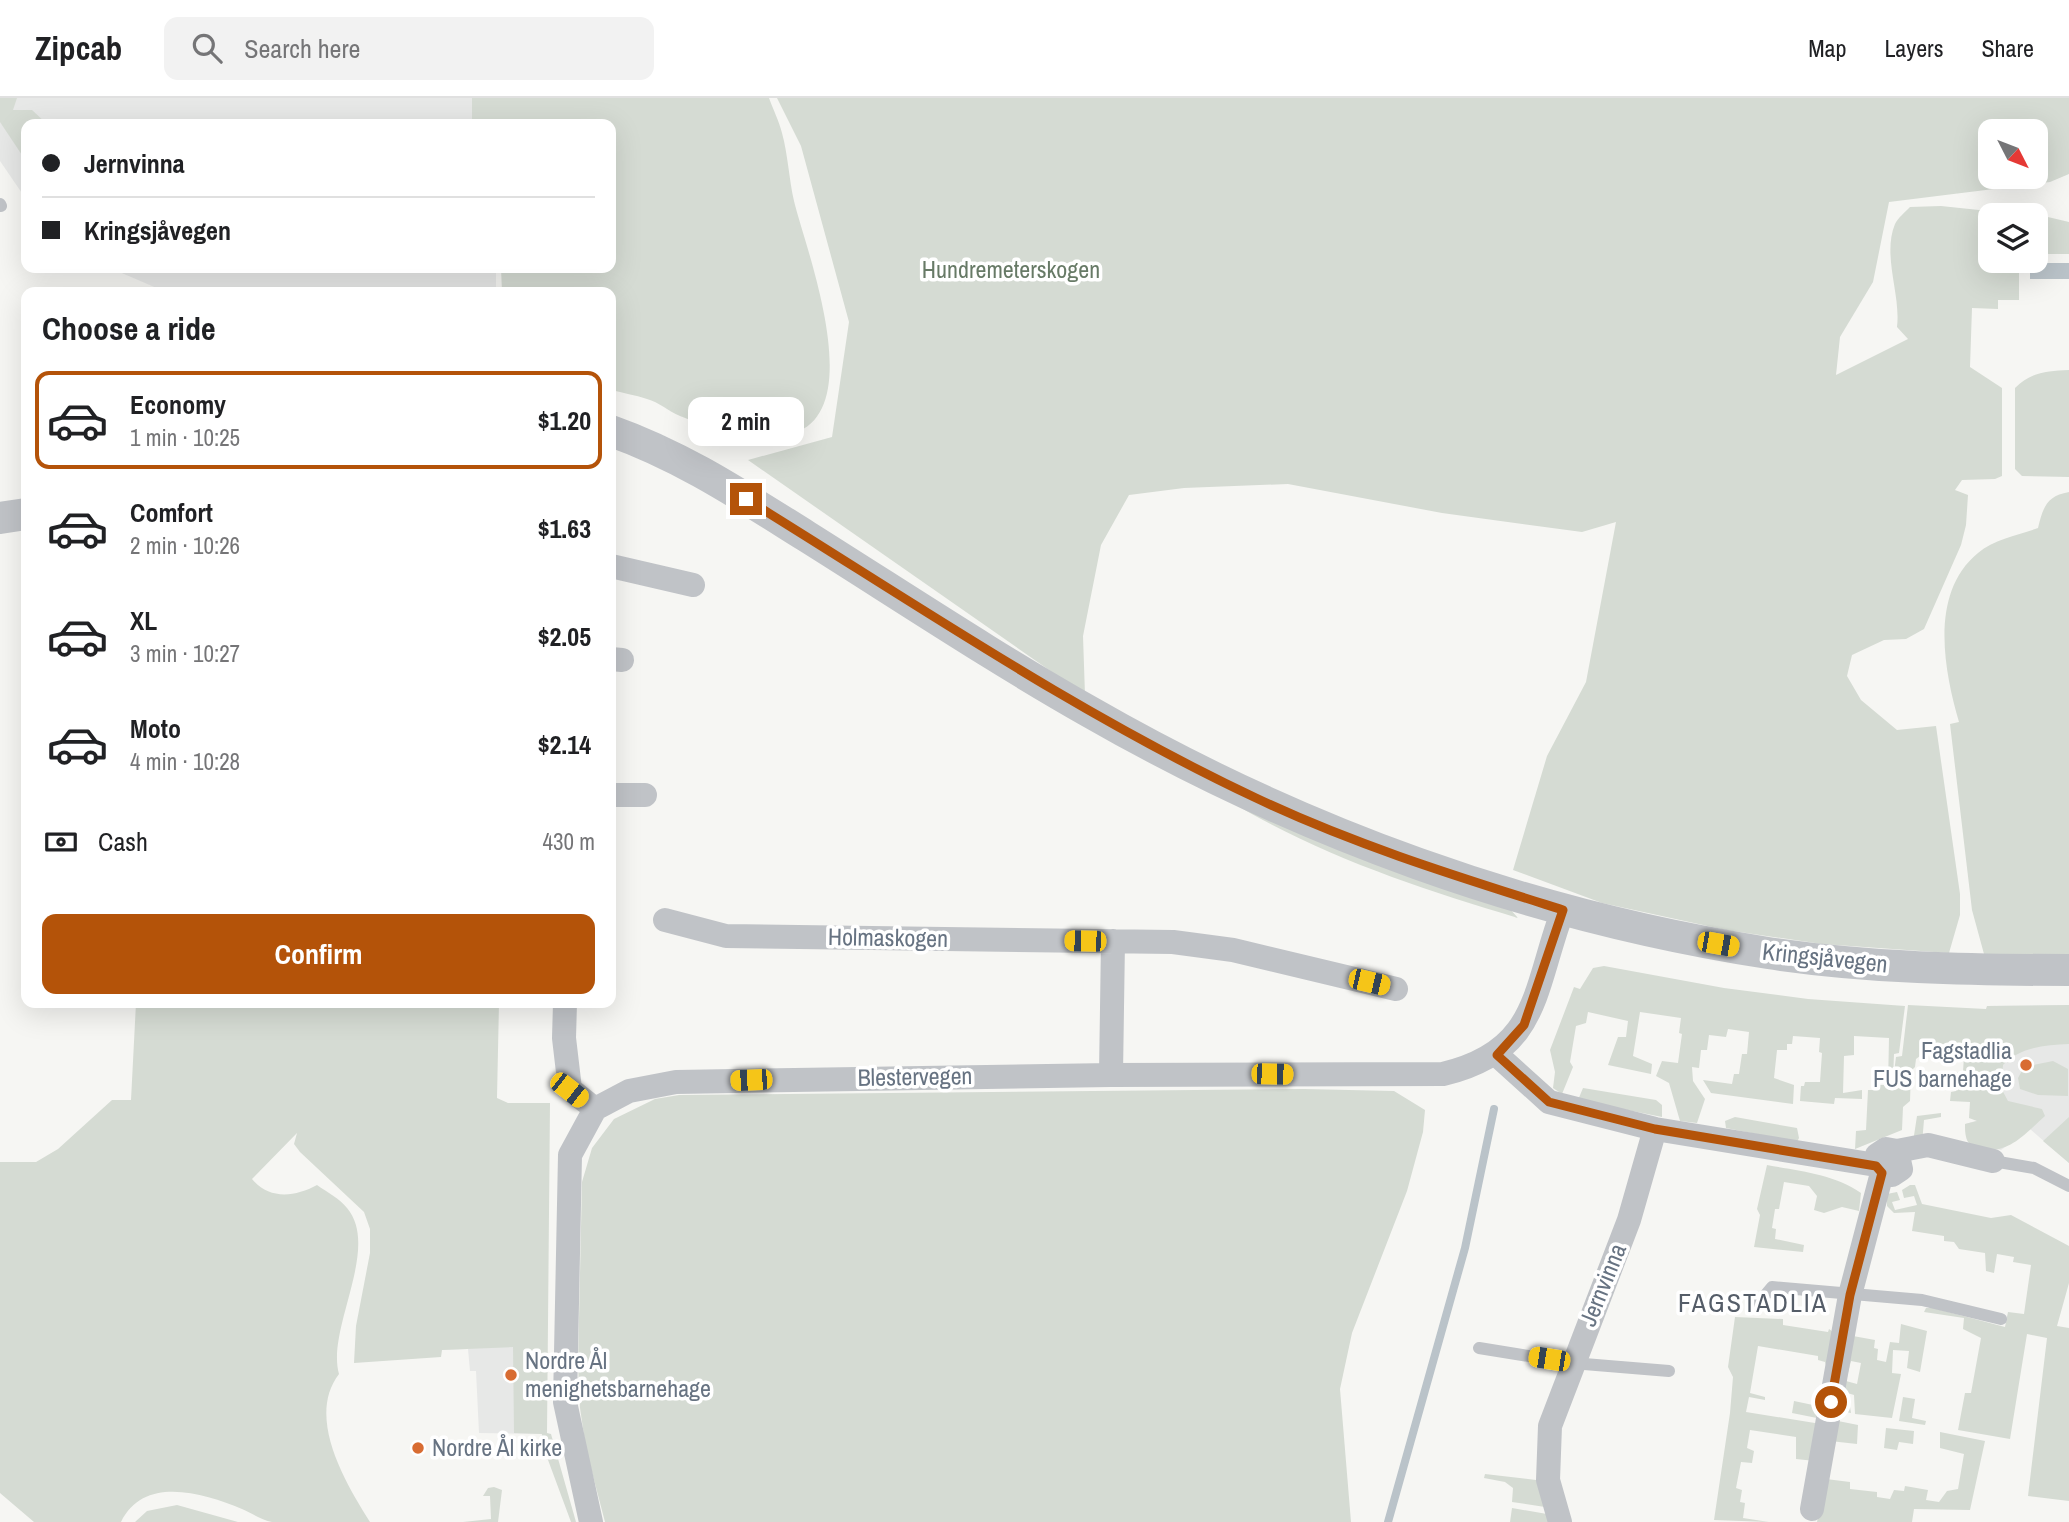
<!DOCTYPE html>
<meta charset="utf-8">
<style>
:root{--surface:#fff;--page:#f2f2f2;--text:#202124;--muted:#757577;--line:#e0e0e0;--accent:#b45309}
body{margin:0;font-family:"Archivo Narrow",sans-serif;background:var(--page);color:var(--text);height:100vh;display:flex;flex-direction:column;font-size:26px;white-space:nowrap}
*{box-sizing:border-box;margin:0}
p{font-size:23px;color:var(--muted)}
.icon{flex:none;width:38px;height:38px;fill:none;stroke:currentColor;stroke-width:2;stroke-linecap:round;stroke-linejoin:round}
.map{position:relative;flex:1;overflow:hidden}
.drawer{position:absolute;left:21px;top:189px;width:595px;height:721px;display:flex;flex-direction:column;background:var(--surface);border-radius:14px;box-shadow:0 7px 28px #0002}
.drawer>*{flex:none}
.hud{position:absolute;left:21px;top:21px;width:595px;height:154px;border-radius:14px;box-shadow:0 7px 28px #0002;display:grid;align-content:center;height:154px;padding:0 21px;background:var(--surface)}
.needle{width:46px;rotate:132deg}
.fabs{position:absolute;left:1978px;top:21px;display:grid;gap:14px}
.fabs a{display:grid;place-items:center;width:70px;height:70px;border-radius:14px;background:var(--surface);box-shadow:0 7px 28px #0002;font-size:35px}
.end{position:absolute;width:32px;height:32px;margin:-16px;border:9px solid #b45309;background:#fff;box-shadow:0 0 0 4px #fff}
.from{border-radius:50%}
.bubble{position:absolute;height:49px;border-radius:14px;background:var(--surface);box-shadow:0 7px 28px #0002;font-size:23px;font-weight:800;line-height:49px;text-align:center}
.car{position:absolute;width:21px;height:42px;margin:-21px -10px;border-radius:9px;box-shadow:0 0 5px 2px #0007;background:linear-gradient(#f5c518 24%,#345 0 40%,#f5c518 0 76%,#345 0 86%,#f5c518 0)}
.hud b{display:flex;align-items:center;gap:24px;height:66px;font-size:26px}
.hud b+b{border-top:2px solid var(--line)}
.hud i{width:18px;height:18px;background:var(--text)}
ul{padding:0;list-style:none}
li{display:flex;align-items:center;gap:21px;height:98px;margin:0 14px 10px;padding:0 7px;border:4px solid transparent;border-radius:14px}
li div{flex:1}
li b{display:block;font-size:26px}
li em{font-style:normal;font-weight:800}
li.current{border-color:var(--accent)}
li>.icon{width:63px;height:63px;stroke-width:1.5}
h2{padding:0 21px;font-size:32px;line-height:84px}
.pay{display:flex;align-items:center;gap:18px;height:77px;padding:0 21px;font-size:26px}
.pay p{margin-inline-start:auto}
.action{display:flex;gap:14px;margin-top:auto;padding:14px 21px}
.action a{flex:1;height:80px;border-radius:14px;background:var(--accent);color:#fff;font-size:28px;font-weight:800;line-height:80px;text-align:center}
header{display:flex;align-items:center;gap:42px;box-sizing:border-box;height:98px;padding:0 35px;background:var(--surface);border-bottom:2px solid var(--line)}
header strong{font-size:33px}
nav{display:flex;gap:38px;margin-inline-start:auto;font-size:24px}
.search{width:490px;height:63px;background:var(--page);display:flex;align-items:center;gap:18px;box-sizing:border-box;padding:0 24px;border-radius:14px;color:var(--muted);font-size:26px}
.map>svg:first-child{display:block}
</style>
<header>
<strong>Zipcab</strong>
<div class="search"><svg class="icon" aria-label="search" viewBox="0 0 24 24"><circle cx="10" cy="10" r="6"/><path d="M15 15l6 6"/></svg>Search here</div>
<nav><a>Map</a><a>Layers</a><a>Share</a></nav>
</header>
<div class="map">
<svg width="2069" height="1424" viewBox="0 0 2069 1424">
<rect width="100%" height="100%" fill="#f6f6f3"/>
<path fill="#e7e8e7" d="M 0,0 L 482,0 L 484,26 L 26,26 L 26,101 L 0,63 Z
M 110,170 L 496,170 L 496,194 L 166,194 Z
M 2069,907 L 2069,1065 L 2030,1031 L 2001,1052 L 1967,1043 L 1965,1026 L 1979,1022 L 1987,908 Z
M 546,1211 L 547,1336 L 479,1335 L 476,1273 L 470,1273 L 468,1251 L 441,1252 Z"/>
<path fill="#d5dbd3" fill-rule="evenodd" d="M 0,0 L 17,0 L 13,12 L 32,12 L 47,26 L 26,26 L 26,63 L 0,24 Z
M 472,0 L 769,0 C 773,11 779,23 782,35 C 788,57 789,81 794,103 C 806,152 868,311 794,335 C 766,344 708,330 680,318 C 668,313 659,304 647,301 C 635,297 623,295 611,292 L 611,194 L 502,194 L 501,170 L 611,170 L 611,26 L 472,26 Z
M 777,0 L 2069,0 L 2069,76 L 2050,84 L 1889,104 L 1873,184 L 1840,239 L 1836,277 L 1908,241 L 1897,229 C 1901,196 1882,158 1895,126 C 1898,120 1905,114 1910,109 L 1941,108 L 1979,112 L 2006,109 L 2069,124 L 2069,156 L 2035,156 L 2035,117 L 1990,117 L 1990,163 L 2019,163 L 2019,202 L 1998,202 L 1998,211 L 1972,210 L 1970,269 L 2002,290 L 2002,378 L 1995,381 L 1962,382 L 1955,392 L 1968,397 L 1966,427 L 1961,447 L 1924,531 L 1906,541 L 1884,542 L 1852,557 L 1847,578 L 1861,602 L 1897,632 L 1936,628 L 1960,796 L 1960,817 L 1949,855 L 1822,846 L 1726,832 L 1602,805 L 1513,772 L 1547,658 L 1586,584 L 1616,424 L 1582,434 L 1442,415 L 1288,386 L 1184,390 L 1129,397 L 1101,447 L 1083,538 L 1085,597 L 748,362 L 832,339 L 849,224 L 801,48 ZM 1990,33 L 2035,33 L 2035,79 L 1990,79 Z
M 2069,272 L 2069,379 L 2022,378 L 2015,371 L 2015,290 C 2031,274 2047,273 2069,272 Z
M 2069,394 L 2069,857 L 1984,856 L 1972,812 L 1950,626 L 1959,624 C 1944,572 1929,495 1978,455 C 1994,441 2019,437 2038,430 C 2043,410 2046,398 2069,394 Z
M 1223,699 L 1362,761 L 1510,811 L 1518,820 C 1415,789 1315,756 1223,699 Z
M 1604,868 L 1724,890 L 1808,901 L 1905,908 L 1899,955 L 1894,956 L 1893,982 L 1896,959 L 1902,958 L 1908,907 L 1986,911 L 1987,908 L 2069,907 L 2069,946 C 2045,947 2020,949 2003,967 L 2001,990 L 2008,1003 L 2042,1011 L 2045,1018 C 2025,1036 2008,1057 1980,1051 C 1966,1048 1965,1039 1965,1026 L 1977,1023 L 1969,1020 L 1970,1004 L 1950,1003 L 1951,994 L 1956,993 L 1957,974 L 1963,974 L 1964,958 L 1924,955 L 1916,961 L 1915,969 L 1911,973 L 1910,1003 L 1903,1009 L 1902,1032 L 1855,1051 L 1856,1033 L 1866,1032 L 1868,992 L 1872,992 L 1873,987 L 1888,987 L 1889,940 L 1854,938 L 1854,957 L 1844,958 L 1843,995 L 1862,992 L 1862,1001 L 1835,1000 L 1834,1006 L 1800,1003 L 1801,988 L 1804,988 L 1805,984 L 1820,984 L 1822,955 L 1819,954 L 1820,940 L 1793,938 L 1792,946 L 1787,946 L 1787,952 L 1777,952 L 1774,980 L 1794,987 L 1793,1006 L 1711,995 L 1703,982 L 1732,986 L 1734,976 L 1739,976 L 1742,956 L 1747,956 L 1749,934 L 1728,931 L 1726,939 L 1709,937 L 1707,952 L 1701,952 L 1699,970 L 1692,969 L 1693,983 L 1705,1001 L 1697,1025 L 1680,1023 L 1669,985 L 1656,978 L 1662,963 L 1678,965 L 1682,936 L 1679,935 L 1681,920 L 1640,914 L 1633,958 L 1652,966 L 1651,976 L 1608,967 L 1618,939 L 1626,939 L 1628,923 L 1588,914 L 1586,925 L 1576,928 L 1570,964 L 1573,969 L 1562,996 L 1553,990 L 1555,974 L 1550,952 L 1574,889 L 1580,891 L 1593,870 Z
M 136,905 L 499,905 L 497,1000 L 508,1005 L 550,1005 L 547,1335 L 551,1336 L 576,1424 L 571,1424 L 541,1343 L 542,1336 L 514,1335 L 513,1249 L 442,1252 L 441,1259 L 354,1265 L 356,1228 L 370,1155 L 370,1131 L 364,1114 L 300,1054 L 294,1046 L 297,1035 L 252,1081 C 269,1102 295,1099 317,1087 C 327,1094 340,1101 347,1110 C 381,1150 326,1231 339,1276 C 306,1319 345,1384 370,1424 C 338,1424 302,1424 272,1424 C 262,1422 251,1415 242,1411 C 203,1395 144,1377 121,1424 L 34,1424 L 0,1395 L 0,1064 L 36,1064 L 58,1051 L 112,1002 L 131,1002 Z
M 2053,963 L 2068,971 L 2068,998 L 2038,997 L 2020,991 L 2018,980 L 2024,969 Z
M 1583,990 L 1656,1002 L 1662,1007 L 1662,1019 L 1578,1002 Z
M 1304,991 L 1394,993 L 1425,1012 L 1423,1034 L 1407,1093 L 1352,1235 L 1340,1291 L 1351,1424 L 605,1424 L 586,1351 L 580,1310 L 578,1266 L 582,1084 L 592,1050 L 614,1021 L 655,1001 L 679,997 Z
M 1941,1015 L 1941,1019 L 1924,1022 L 1922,1046 L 1913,1044 L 1917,1018 Z
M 1735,1019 L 1797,1030 L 1799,1040 L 1797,1044 L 1726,1030 L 1725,1023 Z
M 2069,1019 L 2069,1065 L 2043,1043 Z
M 1767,1067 C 1799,1073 1834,1076 1861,1095 L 1859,1113 L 1842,1109 L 1824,1115 L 1814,1112 L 1817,1098 L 1809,1088 L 1784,1084 L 1779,1111 L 1775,1111 L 1772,1130 L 1776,1131 L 1775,1141 L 1804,1147 L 1803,1154 L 1754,1149 L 1760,1117 L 1757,1111 Z
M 1910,1087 L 1915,1087 L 1922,1106 L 1991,1120 L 2011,1117 L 2069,1148 L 2069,1185 L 2057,1228 L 2069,1230 L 2069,1403 L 2028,1398 L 2047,1240 L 2027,1236 L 2010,1341 L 1958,1332 L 1965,1295 L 1971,1295 L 1981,1240 L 1963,1231 L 1964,1220 L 1924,1214 L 1926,1210 L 1933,1210 L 2005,1229 L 2008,1214 L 2024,1216 L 2031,1167 L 2013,1164 L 2014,1159 L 1997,1156 L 1994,1175 L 1986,1173 L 1985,1155 L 1959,1151 L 1954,1144 L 1944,1143 L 1944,1138 L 1912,1133 L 1915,1114 L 1894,1115 L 1887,1108 L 1887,1096 L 1897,1094 L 1900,1102 L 1892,1104 L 1895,1112 L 1917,1107 L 1914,1098 L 1904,1100 L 1902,1092 Z
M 1855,1207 L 1858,1210 L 1853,1238 L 1875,1242 L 1874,1250 L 1878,1251 L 1877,1262 L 1886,1264 L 1890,1244 L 1899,1245 L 1901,1226 L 1927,1233 L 1920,1274 L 1907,1270 L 1909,1253 L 1893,1252 L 1892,1275 L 1901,1276 L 1892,1320 L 1855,1316 L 1854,1297 L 1844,1294 L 1841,1304 L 1850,1309 L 1851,1315 L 1836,1312 L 1834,1308 L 1850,1214 ZM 1851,1263 L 1861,1265 L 1857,1286 L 1846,1283 Z
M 1735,1219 L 1783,1221 L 1783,1227 L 1828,1234 L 1829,1231 L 1836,1236 L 1827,1271 L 1825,1264 L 1818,1262 L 1818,1258 L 1758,1248 L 1750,1295 L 1765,1299 L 1765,1302 L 1749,1299 L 1746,1314 L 1821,1326 L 1815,1363 L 1796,1361 L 1796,1339 L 1750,1332 L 1747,1350 L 1754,1353 L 1752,1365 L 1741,1364 L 1736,1390 L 1742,1392 L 1740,1404 L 1745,1405 L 1743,1420 L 1769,1424 L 1714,1422 L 1730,1315 L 1733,1279 L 1728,1269 Z
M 1815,1295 L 1822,1297 L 1822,1321 L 1792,1315 L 1794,1303 L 1813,1307 Z
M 1903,1299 L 1915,1301 L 1912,1320 L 1926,1323 L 1925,1327 L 1899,1323 Z
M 1833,1322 L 1858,1327 L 1857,1346 L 1830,1343 Z
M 1886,1330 L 1914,1333 L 1913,1346 L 1899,1344 L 1897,1352 L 1884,1350 Z
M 1940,1334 L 1985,1343 L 1970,1412 L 1914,1411 L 1912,1424 L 1817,1424 L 1826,1381 L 1850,1384 L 1850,1391 L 1877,1394 L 1877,1399 L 1890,1401 L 1894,1392 L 1904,1393 L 1905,1388 L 1928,1392 L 1926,1402 L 1939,1404 L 1947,1393 L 1958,1391 L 1964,1356 L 1940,1350 Z
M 1485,1376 L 1536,1382 L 1545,1409 L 1512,1404 L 1513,1390 L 1505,1384 L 1484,1380 Z
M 494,1389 L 502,1392 L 498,1424 L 463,1424 L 491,1421 L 490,1398 L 483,1398 L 488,1390 Z
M 177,1407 L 238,1424 L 135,1424 L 147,1413 Z
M 1512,1410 L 1547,1416 L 1551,1424 L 1510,1424 Z"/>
<path fill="#bac3c9" d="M 2030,165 L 2069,165 L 2069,181 L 2030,181 Z"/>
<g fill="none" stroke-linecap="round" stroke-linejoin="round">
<path stroke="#bac3c9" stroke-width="8" d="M 1388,1424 L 1465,1150 L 1494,1011"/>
<path stroke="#c0c3c7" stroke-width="12" d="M 0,106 L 1,108
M 1993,1063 L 2034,1070 L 2069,1088
M 1757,1207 L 1772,1189 L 1922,1202 L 2001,1221
M 1479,1250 L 1572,1265 L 1669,1273"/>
<path stroke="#c0c3c7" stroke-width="24" d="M 611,468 L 693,487
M 611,561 L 622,562
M 611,697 L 645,697
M 665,822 L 726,838 L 1173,844 L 1233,852 L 1396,891
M 565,905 L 564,940 L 570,991 L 595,1011
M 1497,957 L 1549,1004 L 1655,1031 L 1876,1067 L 1882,1075 L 1892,1077 L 1901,1071 L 1897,1053 L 1886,1051 L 1877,1057 L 1876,1067
M 1111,977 L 1113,843
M 1897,1053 L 1928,1047 L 1993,1063
M 1812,1411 L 1850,1197 L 1882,1075
M 591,1424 L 565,1304 L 570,1057 L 595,1011 L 629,993 L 676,984 L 1111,977 L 1443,976 C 1540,953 1533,892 1563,812
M 1560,1424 L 1548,1382 L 1550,1328 L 1629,1122 L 1655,1031"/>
<path stroke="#c0c3c7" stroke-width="32" d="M 611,333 C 682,358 742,398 806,438 C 900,497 993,559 1090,614 C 1299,734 1529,818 1768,855 C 1867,870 1969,872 2069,872
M 0,420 L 26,416"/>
</g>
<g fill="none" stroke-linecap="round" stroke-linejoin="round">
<path stroke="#b45309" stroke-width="9" d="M 746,401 C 913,504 1077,616 1256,700 C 1355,747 1459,779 1563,812 L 1524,927 L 1497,957 L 1549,1004 L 1655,1031 L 1876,1068 L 1882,1075 L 1850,1197 L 1831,1304"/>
</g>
<g fill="#d86c32" stroke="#fff" stroke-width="2.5">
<circle cx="2026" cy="967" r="7"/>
<circle cx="511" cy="1277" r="7"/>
<circle cx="418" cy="1350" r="7"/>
</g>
<g text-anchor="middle" stroke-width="7" stroke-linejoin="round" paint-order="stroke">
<g font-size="24" fill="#677a66" stroke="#fff">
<text x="1011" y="180">Hundremeterskogen</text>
</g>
<g font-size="24" fill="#677382" stroke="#fff">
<text transform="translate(888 840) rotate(1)" y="8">Holmaskogen</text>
<text transform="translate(1825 860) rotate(6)" y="8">Kringsjåvegen</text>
<text transform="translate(915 979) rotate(-1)" y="8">Blestervegen</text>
<text transform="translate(1603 1187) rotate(-68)" y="8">Jernvinna</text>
</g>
<g font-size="24" fill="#677382" stroke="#fff" text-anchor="start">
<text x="2012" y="961" text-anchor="end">Fagstadlia<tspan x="2012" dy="28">FUS barnehage</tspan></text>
<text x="525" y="1271">Nordre Ål<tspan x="525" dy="28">menighetsbarnehage</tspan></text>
<text x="432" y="1358">Nordre Ål kirke</text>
</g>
<g font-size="26" letter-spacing="2" fill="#555d68" stroke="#fff">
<text x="1753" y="1214">FAGSTADLIA</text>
</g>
</g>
</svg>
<div class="fabs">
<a><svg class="needle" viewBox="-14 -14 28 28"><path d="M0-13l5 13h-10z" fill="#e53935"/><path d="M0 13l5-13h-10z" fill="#757577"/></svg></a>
<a><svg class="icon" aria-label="layers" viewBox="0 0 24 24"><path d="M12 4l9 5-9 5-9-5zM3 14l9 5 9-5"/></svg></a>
</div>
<i class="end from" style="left:1831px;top:1304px"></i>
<i class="end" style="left:746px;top:401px"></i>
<div class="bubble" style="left:688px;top:299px;width:116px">2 min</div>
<i class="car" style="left:1085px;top:843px;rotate:271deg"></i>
<i class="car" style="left:1718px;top:846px;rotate:100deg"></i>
<i class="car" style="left:1369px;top:884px;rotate:103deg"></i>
<i class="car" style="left:1272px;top:976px;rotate:91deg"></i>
<i class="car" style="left:751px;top:982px;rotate:268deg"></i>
<i class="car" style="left:569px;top:992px;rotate:128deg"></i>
<i class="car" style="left:1549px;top:1261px;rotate:279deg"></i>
<div class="hud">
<b><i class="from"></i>Jernvinna</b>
<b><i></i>Kringsjåvegen</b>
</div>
<section class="drawer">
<h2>Choose a ride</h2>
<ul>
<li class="current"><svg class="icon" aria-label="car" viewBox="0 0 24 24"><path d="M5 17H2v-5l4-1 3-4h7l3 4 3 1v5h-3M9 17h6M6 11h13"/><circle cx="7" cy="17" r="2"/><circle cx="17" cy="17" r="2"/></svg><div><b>Economy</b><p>1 min · 10:25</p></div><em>$1.20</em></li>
<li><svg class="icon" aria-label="car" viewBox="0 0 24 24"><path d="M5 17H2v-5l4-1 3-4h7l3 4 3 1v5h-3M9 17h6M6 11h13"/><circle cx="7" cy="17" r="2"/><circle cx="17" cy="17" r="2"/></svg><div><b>Comfort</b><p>2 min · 10:26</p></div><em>$1.63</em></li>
<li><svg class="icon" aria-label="car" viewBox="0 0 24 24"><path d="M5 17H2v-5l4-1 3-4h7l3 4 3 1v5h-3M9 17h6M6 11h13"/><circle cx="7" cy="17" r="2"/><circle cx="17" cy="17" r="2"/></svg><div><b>XL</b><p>3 min · 10:27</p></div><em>$2.05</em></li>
<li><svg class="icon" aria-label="car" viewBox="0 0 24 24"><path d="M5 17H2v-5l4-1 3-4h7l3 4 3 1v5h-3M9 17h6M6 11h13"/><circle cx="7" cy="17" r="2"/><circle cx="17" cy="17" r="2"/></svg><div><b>Moto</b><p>4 min · 10:28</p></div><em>$2.14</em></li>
</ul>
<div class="pay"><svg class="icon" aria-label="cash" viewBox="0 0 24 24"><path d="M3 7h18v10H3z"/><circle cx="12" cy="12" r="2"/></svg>Cash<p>430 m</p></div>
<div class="action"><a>Confirm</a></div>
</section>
</div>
